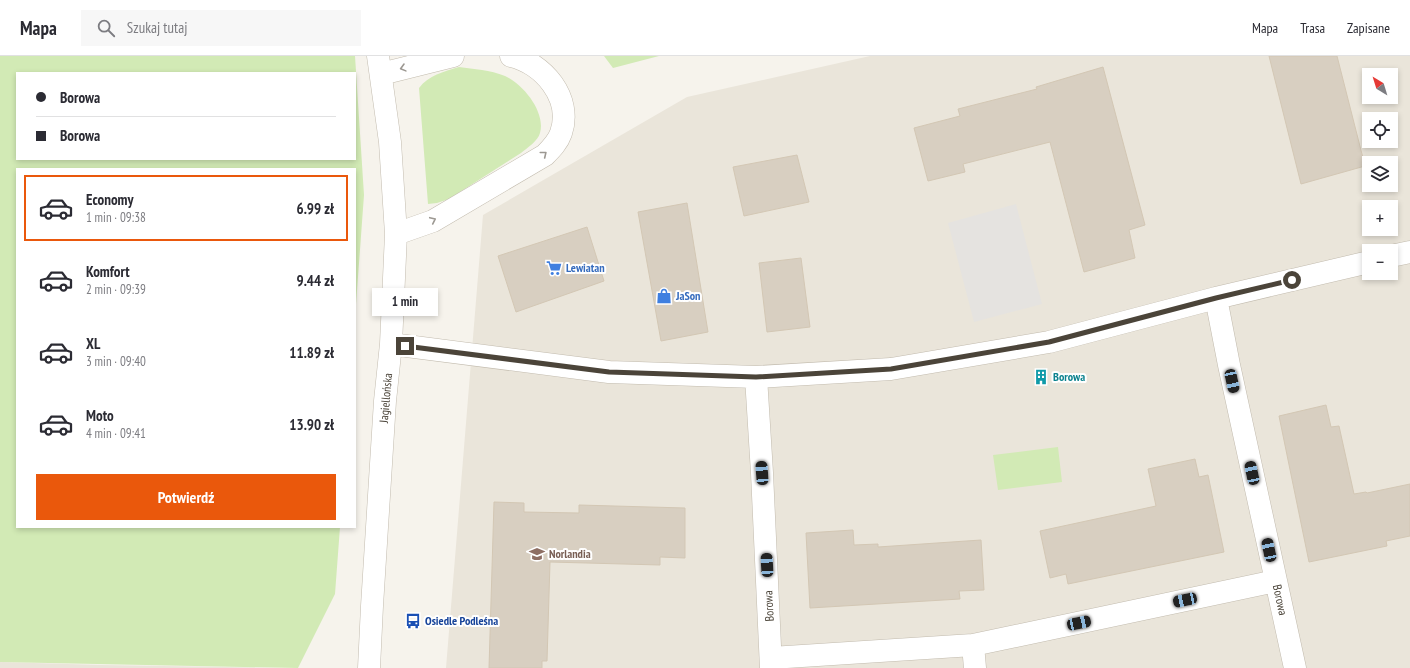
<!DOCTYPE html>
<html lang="pl">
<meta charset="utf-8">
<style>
:root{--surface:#fff;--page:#f7f7f7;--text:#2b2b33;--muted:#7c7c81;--line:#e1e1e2;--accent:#ea580c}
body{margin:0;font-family:"PT Sans Narrow",sans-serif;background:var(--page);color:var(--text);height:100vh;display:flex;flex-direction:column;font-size:15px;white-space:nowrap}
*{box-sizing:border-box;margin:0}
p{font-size:13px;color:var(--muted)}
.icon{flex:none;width:22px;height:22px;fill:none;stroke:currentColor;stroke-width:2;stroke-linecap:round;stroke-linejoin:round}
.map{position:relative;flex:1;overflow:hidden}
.sheet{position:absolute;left:16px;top:112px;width:340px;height:360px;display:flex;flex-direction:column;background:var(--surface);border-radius:0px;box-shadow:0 2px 6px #0003}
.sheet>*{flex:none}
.banner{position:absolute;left:16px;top:16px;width:340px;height:88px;border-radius:0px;box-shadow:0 2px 6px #0003;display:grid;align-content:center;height:88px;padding:0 20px;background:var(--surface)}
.needle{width:26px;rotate:322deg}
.buttons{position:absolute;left:1362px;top:12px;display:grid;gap:8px}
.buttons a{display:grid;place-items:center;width:36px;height:36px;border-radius:0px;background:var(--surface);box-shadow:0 2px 6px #0003;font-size:20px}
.end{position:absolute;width:18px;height:18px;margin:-9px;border:5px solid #4b4439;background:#fff;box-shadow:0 0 0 2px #fff}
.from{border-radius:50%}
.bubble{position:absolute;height:28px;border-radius:0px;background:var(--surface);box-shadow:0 2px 6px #0003;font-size:13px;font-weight:700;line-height:28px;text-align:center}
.car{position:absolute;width:12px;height:24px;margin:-12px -6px;border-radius:5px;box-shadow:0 0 3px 1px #0007;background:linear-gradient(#222 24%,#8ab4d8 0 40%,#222 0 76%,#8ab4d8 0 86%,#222 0)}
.banner b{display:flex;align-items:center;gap:14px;height:38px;font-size:15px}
.banner b+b{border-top:1px solid var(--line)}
.banner i{width:10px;height:10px;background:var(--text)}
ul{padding:7px 0 0;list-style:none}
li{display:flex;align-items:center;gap:12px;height:66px;margin:0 8px 6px;padding:0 12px;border:2px solid transparent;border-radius:0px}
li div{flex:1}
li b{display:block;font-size:15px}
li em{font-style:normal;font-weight:700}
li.active{border-color:var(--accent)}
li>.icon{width:36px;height:36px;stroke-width:1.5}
.action{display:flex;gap:8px;margin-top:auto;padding:8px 20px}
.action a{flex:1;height:46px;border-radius:0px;background:var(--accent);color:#fff;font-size:16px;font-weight:700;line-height:46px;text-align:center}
header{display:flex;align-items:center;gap:24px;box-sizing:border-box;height:56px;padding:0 20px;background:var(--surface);border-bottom:1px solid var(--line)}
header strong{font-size:19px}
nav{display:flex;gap:22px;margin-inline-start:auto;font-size:14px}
.search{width:280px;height:36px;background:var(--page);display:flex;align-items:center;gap:10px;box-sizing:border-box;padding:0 14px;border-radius:0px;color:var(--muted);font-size:15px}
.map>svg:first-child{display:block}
</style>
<header>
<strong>Mapa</strong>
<div class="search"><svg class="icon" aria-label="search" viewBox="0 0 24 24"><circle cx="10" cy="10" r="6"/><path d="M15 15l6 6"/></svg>Szukaj tutaj</div>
<nav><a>Mapa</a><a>Trasa</a><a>Zapisane</a></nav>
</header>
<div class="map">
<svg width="1410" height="612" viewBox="0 0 1410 612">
<rect width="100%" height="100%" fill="#f6f3ec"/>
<path fill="#eae5da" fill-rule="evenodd" d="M 870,0 L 1410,0 L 1410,612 L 446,612 L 483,159 L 687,41 ZM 1369,19 L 1391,19 L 1391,41 L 1369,41 ZM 1369,63 L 1391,63 L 1391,85 L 1369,85 ZM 1369,107 L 1391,107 L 1391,129 L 1369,129 ZM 1369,151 L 1391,151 L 1391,173 L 1369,173 ZM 1369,195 L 1391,195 L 1391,217 L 1369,217 Z
M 0,606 L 101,609 L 283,612 L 0,612 Z"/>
<path fill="#d2eab5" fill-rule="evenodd" d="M 0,0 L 355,0 L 364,139 L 355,262 L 355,113 L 17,113 L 17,471 L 340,471 L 335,538 L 298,612 L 0,606 ZM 17,17 L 355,17 L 355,103 L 17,103 Z
M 604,0 L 659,0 L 613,12 Z
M 459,11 C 474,13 490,14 505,20 C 523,28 546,56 540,77 C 538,85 527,92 521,97 L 449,143 L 437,147 L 428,148 L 419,32 C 429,19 443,16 459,11 Z
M 1058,391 L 1062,426 L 998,434 L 993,399 Z"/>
<path fill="#e5e3e0" d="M 1016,148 L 1042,248 L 974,266 L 948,167 Z"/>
<path fill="#d8cfc1" stroke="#d3c7b4" d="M 1269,0 L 1337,0 L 1365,110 L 1301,128 Z
M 1103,11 L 1145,169 L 1129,174 L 1135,202 L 1084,216 L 1050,86 L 963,108 L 965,116 L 928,125 L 914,72 L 960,60 L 958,53 L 1037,33 L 1036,31 Z
M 797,99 L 809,146 L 744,160 L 733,111 Z
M 687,147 L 708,276 L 661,285 L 638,156 Z
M 587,171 L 604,225 L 516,256 L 498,200 Z
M 801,202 L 810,271 L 767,276 L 759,207 Z
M 1326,349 L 1331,371 L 1339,370 L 1354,438 L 1366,436 L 1367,437 L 1410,428 L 1410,480 L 1386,485 L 1387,490 L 1309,506 L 1279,360 Z
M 1195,403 L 1199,421 L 1208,419 L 1224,496 L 1068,528 L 1066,518 L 1050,522 L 1040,475 L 1156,450 L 1148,413 Z
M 494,446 L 524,447 L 524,456 L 579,457 L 579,449 L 685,452 L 685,502 L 660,501 L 660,509 L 550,506 L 547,605 L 542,605 L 542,612 L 489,612 Z
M 853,474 L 854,489 L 878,488 L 878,491 L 981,484 L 984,534 L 959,535 L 960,543 L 810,552 L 806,477 Z"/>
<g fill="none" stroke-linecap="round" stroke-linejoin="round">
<defs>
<path id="minor" d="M 381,18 L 453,0
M 396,178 L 433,165 L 545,99 C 551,93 558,86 561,77 C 573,42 543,7 511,0
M 1391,200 L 1410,196
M 1216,242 L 1229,309 L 1295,612
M 391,288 L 609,316 L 756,321 L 891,313 L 1049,286 L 1216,242 L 1369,206
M 756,321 L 762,417 L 771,612
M 973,589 L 975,612
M 771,602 L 973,589 L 1276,525
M 369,612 L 372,550 L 385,345 L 391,288 L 396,178 L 390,86 L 378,0"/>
</defs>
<use href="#minor" stroke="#c2bbae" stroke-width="23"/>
<use href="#minor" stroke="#fff" stroke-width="22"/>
</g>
<defs><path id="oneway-chevron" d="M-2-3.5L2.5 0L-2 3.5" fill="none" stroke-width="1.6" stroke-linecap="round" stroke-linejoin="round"/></defs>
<g stroke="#9c9892">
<use href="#oneway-chevron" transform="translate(403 12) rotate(165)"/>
<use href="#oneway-chevron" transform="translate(544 98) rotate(-39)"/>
<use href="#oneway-chevron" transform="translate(433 164) rotate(-25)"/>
</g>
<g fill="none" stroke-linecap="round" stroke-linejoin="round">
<path stroke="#4b4439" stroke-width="5" d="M 405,290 L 609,316 L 756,321 L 891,313 L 1049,286 L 1216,242 L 1292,224"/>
</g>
<defs>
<symbol id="supermarket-bare" viewBox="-9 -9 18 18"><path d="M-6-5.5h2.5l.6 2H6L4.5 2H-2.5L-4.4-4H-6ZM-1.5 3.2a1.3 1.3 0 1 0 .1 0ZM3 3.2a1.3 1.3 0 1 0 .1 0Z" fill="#3f7fe0" stroke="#fff" stroke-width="2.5" paint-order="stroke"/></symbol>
<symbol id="shop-bare" viewBox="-9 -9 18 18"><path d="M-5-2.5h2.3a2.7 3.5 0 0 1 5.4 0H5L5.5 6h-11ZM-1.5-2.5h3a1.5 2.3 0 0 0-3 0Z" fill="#3f7fe0" stroke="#fff" stroke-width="2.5" paint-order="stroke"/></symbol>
<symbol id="building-bare" viewBox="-9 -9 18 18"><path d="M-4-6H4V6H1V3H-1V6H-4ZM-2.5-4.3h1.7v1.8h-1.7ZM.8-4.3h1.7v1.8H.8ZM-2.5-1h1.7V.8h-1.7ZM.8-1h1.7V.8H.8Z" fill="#0f9aa8" stroke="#fff" stroke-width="2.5" paint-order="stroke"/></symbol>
<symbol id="school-bare" viewBox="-9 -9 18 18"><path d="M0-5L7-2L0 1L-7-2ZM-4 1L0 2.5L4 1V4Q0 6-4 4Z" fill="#8d6e63" stroke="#fff" stroke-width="2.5" paint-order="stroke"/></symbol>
<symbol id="bus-bare" viewBox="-9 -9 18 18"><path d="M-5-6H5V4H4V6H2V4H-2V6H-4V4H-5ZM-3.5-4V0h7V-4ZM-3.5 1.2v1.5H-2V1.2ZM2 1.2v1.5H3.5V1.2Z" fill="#1a4fb4" stroke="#fff" stroke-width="2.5" paint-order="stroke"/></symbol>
</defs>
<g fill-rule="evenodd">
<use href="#supermarket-bare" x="543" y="201" width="22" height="22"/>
<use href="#shop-bare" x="653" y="229" width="22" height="22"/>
<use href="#building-bare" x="1030" y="310" width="22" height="22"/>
<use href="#school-bare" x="526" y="487" width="22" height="22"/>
<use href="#bus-bare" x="402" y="554" width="22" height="22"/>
</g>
<g text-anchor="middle" stroke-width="4" stroke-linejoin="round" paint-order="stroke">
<g font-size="12" font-weight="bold" fill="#366cbe" stroke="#fff" text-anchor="start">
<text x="566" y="216">Lewiatan</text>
<text x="676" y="244">JaSon</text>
</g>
<g font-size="12" font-weight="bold" fill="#0d838f" stroke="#fff" text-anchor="start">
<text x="1053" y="325">Borowa</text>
</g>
<g font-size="12" fill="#4b4439" stroke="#fff">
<text transform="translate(386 342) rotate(-85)" y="4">Jagiellońska</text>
<text transform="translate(1280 544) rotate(78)" y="4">Borowa</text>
<text transform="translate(769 550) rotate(-93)" y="4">Borowa</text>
</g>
<g font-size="12" font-weight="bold" fill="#785e54" stroke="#fff" text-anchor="start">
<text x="549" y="502">Norlandia</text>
</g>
<g font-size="12" font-weight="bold" fill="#164399" stroke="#fff" text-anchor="start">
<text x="425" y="569">Osiedle Podleśna</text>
</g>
</g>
</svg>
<div class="buttons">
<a><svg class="needle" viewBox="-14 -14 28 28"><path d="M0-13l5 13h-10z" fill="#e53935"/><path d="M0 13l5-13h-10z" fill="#7c7c81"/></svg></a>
<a><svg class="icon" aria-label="locate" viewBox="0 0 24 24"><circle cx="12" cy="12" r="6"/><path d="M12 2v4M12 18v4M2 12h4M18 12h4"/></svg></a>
<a><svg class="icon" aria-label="layers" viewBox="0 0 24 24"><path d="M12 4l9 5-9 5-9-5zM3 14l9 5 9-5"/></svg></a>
<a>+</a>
<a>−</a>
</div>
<i class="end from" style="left:1292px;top:224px"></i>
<i class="end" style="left:405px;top:290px"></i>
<div class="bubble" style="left:372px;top:232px;width:66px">1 min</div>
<i class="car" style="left:1232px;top:325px;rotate:168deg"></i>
<i class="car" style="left:762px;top:417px;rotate:356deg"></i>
<i class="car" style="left:1252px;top:417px;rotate:348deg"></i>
<i class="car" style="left:1269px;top:494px;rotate:348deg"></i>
<i class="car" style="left:767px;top:509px;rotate:357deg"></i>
<i class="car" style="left:1185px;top:544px;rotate:258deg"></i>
<i class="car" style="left:1079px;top:567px;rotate:78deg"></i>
<div class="banner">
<b><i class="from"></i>Borowa</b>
<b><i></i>Borowa</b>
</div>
<section class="sheet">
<ul>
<li class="active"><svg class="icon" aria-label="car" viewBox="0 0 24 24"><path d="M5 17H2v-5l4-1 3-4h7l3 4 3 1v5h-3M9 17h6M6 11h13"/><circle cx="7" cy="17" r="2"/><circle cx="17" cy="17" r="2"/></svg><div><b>Economy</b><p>1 min · 09:38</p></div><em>6.99 zł</em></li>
<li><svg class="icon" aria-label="car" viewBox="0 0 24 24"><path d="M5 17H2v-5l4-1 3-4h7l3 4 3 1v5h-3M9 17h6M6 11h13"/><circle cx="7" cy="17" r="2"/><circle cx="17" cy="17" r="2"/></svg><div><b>Komfort</b><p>2 min · 09:39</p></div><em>9.44 zł</em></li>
<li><svg class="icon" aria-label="car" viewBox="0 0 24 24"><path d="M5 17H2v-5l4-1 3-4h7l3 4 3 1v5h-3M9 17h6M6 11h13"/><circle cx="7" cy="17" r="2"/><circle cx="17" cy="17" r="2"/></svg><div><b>XL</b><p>3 min · 09:40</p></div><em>11.89 zł</em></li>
<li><svg class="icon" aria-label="car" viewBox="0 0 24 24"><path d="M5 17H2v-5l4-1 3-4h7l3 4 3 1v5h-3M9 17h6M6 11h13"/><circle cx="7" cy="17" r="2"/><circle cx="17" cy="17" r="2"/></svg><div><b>Moto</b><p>4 min · 09:41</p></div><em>13.90 zł</em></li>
</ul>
<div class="action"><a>Potwierdź</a></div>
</section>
</div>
